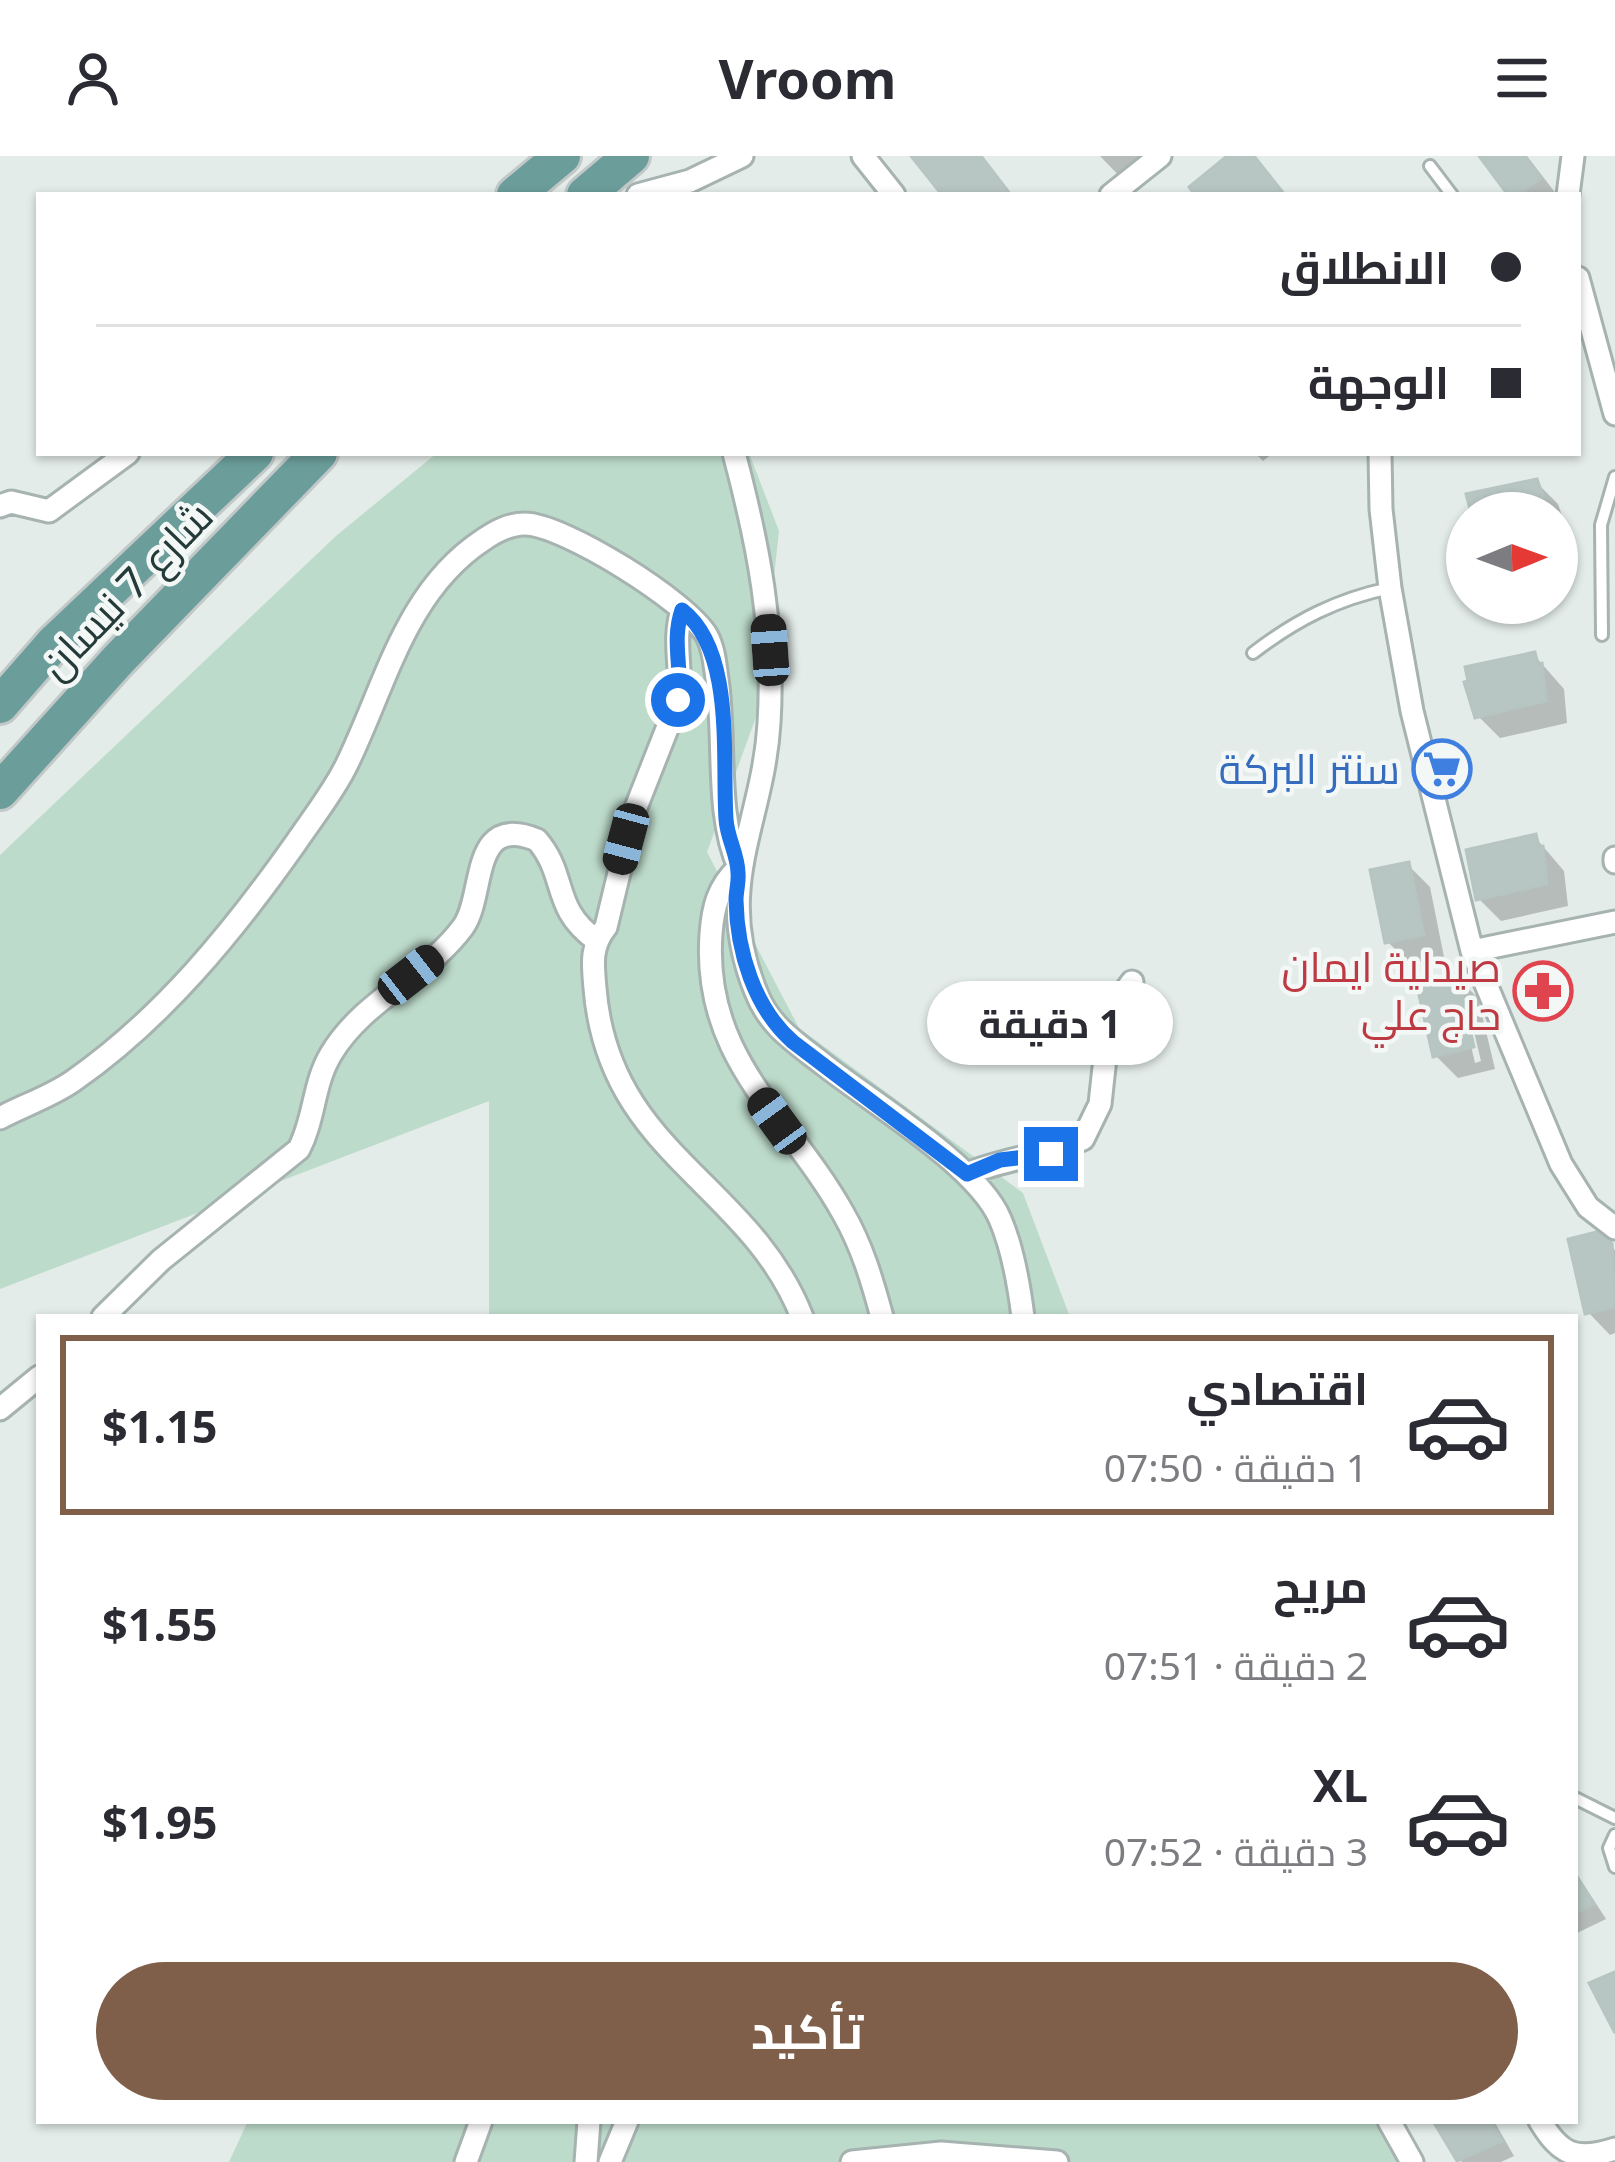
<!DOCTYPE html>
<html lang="ar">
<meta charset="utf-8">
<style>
:root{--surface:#fff;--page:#f7f7f7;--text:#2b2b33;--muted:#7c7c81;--line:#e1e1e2;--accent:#805f4a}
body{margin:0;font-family:"Noto Sans",Cairo,sans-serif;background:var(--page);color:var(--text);direction:rtl;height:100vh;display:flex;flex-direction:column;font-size:45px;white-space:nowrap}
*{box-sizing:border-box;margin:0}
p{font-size:39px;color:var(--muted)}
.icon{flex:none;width:66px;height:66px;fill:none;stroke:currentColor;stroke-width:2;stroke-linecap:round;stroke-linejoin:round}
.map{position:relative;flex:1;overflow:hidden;direction:ltr}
.drawer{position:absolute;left:36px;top:1158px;width:1542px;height:810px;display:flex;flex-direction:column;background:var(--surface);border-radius:0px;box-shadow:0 3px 9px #0004;direction:rtl}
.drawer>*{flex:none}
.top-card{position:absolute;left:36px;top:36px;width:1545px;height:264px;border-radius:0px;box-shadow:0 3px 9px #0004;direction:rtl;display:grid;align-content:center;height:264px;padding:0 60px;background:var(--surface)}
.needle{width:78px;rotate:89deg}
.buttons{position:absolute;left:1446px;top:336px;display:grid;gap:24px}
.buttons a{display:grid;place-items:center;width:132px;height:132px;border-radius:50%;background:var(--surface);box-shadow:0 3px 9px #0004;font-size:60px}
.end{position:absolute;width:54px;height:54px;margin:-27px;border:15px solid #1a73e8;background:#fff;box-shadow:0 0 0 6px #fff}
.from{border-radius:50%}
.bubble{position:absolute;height:84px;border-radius:42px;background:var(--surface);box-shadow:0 3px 9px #0004;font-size:39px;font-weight:700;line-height:84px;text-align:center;direction:rtl}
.car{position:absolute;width:36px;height:72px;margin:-36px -18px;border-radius:15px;box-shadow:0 0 9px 3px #0007;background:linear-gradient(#222 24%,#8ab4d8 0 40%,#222 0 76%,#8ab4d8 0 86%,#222 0)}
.top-card b{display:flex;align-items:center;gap:42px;height:114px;font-size:45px}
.top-card b+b{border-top:3px solid var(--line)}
.top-card i{width:30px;height:30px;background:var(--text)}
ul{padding:21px 0 0;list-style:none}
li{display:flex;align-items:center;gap:36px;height:180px;margin:0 24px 18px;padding:0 36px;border:6px solid transparent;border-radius:0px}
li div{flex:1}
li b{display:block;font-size:45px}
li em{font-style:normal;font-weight:700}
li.current{border-color:var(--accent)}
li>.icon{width:108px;height:108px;stroke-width:1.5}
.cta{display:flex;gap:24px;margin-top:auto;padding:24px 60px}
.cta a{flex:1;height:138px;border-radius:72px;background:var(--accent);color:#fff;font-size:48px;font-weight:700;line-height:138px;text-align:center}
header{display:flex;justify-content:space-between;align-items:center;height:156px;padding:0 60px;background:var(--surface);font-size:54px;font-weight:700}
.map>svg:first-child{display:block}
</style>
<header><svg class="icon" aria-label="menu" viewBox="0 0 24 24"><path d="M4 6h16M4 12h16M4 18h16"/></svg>Vroom<svg class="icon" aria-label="person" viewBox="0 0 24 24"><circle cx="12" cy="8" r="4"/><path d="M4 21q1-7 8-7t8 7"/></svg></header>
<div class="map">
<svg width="1615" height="2006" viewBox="0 0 1615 2006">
<rect width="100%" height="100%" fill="#e3ece9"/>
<path fill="#bddbcb" d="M 437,297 L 749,297 L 779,375 L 760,550 L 707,696 L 799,872 L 1023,1037 L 1070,1161 L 489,1161 L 489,945 L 0,1133 L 0,699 L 336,380 Z
M 248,1965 L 1388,1965 L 1422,2006 L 229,2006 Z"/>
<path fill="#0003" fill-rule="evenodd" d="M 1100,0 L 1164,0 L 1127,28 Z
M 1482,0 L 1527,0 L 1557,39 L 1512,39 Z
M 1255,297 L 1273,297 L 1263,305 Z
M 1536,326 L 1558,348 L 1569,380 L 1565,381 L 1568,394 L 1557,397 L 1557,357 L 1470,357 Z
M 1534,499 L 1564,533 L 1567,567 L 1500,582 L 1478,560 Z
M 1535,681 L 1564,715 L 1568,750 L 1501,765 L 1479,743 Z
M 1408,709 L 1430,731 L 1444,801 L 1410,808 L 1388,786 Z
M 1456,820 L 1478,842 L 1495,913 L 1458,922 L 1436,900 ZM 1460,842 L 1466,842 L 1481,905 L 1475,907 Z
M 1610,1089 L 1615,1094 L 1615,1177 L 1610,1179 L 1588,1156 Z
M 1575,1715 L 1606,1763 L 1575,1778 Z
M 1437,1965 L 1494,1965 L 1514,2000 L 1501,2006 L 1462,2006 Z"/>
<path fill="#b8c6c3" stroke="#b6c5c1" stroke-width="3" d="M 911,0 L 981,0 L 1011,39 L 942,39 Z
M 1227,0 L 1254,0 L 1285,39 L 1195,39 L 1189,31 Z
M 1479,0 L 1525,0 L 1541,22 L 1518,39 L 1508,39 Z
M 1537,323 L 1549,357 L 1471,357 L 1466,338 Z
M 1535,496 L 1538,508 L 1542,507 L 1546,545 L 1475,562 L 1464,526 L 1468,525 L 1465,511 Z
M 1536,678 L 1539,691 L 1543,690 L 1547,728 L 1476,744 L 1466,694 Z
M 1409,706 L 1424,779 L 1385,787 L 1370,714 Z
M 1457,817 L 1474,891 L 1433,901 L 1416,826 Z
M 1596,1076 L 1612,1087 L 1615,1151 L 1585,1158 L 1568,1083 Z
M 1575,1718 L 1594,1748 L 1575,1757 Z
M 1615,1816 L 1615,1877 L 1589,1827 Z
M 1433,1965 L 1490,1965 L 1502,1985 L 1457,2005 Z"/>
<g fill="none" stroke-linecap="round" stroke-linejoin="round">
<defs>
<path id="service" d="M 1430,10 L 1452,39
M 1602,479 L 1601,369 L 1615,321
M 1253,497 C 1296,464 1337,443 1390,432
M 1575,1642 L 1615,1662
M 1615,1679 L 1609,1692 L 1615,1711"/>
<path id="minor" d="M 863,0 L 894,39
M 638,39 L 690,25 L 742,0
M 1111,39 L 1160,0
M 1568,39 L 1573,0
M 1578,122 L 1615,258
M 734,297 C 758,387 775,473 769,567 C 763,669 712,729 756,836 C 769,870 795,886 823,908 C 871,946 977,1009 1000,1063 C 1013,1093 1019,1129 1023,1161
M 1380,297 L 1381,353 L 1390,432 L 1412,555 L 1472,795 L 1561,1008 L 1588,1051 L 1615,1072
M 0,350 L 11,346 L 49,355 L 128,297
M 682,454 C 672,486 683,513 678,545 L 633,659 L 606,771 C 590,791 593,809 595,832 C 608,998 749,1026 802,1161
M 1615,702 L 1615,706
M 738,712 C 718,731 713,751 711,778 C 702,903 788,959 843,1057 C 862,1090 872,1124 882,1161
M 1472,795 L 1615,766
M 0,962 C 24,949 50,941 73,925 C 162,863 233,776 295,688 C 312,663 331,639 345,612 C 385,532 404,436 483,384 C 496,375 509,368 525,368 C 563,368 688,446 707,480 C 714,493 715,509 717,523 C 726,582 715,658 739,711
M 967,1018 C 1005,1002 1045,1000 1083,983 L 1100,948 L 1110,856 L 1132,826
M 103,1161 L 161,1104 L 299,993 C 315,962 313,928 331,898 C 363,844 427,820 463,771 C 486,739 469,656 537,684 C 568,720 551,752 596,784
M 0,1253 L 39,1221
M 1389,1965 L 1412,2006
M 1540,1965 C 1560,1998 1575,2006 1615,1993
M 466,2006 L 481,1965
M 586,2006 L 589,1965
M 610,2006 L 627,1965
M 852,2006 L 941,1997 L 1057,2006"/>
<path id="primary" d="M 515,39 L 562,0
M 585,39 L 631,0
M 0,549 L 54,487 L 255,297
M 0,635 L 119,503 L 319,297"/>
</defs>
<use href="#service" stroke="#a6b3b1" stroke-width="16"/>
<use href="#minor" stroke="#a6b3b1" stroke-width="27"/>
<use href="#primary" stroke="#c2c8c8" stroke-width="42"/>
<use href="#service" stroke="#fff" stroke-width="10"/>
<use href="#minor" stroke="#fff" stroke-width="21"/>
<use href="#primary" stroke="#6b9e9b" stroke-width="36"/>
</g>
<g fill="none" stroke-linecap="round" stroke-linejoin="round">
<path stroke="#1a73e8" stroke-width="15" d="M 678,544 C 683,513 671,486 682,454 C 735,495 722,601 726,663 C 727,682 738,699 738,717 C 739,726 736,735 736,744 C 737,795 754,852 793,886 L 967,1018 L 1000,1004 L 1051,998"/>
</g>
<defs>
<symbol id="supermarket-ring" viewBox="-11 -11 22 22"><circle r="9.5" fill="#f3f8f7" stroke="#3f7fe0" stroke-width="1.5"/><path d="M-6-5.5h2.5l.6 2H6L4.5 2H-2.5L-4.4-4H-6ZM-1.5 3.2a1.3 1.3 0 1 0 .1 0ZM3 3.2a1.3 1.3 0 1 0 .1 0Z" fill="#3f7fe0"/></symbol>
<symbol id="pharmacy-ring" viewBox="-11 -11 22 22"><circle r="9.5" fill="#f3f8f7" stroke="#e0444e" stroke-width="1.5"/><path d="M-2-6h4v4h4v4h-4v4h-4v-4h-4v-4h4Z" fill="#e0444e"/></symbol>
</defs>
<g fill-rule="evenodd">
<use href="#supermarket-ring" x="1409" y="580" width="66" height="66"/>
<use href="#pharmacy-ring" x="1510" y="802" width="66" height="66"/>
</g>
<g text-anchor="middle" stroke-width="9" stroke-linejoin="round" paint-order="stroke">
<g font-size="42" fill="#243b3a" stroke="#f3f8f7">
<text transform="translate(126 434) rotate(-46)" y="15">شارع 7 نيسان</text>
</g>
<g font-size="42" fill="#366cbe" stroke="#f3f8f7" text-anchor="end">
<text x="1400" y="628">سنتر البركة</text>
</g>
<g font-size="42" fill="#be3a42" stroke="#f3f8f7" text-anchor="end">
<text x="1501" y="826">صيدلية ايمان<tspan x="1501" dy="48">حاج علي</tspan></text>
</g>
</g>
</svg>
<div class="buttons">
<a><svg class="needle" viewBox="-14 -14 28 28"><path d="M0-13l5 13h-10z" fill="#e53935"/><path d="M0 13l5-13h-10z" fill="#7c7c81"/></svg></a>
</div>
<i class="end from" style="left:678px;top:544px"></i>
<i class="end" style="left:1051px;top:998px"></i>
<div class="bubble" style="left:927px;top:825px;width:246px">1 دقيقة</div>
<i class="car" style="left:770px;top:494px;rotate:356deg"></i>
<i class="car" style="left:626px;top:683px;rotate:195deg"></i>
<i class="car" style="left:411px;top:819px;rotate:52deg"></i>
<i class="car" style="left:777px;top:965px;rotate:324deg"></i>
<div class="top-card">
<b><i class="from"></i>الانطلاق</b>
<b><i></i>الوجهة</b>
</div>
<section class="drawer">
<ul>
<li class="current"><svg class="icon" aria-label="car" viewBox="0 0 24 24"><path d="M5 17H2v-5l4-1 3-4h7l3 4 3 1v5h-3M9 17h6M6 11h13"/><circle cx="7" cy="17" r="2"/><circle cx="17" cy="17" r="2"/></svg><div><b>اقتصادي</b><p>1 دقيقة · 07:50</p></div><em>$1.15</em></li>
<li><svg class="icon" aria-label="car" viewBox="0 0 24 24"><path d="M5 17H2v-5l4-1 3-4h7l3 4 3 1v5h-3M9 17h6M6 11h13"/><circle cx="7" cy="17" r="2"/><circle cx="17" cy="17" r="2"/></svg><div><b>مريح</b><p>2 دقيقة · 07:51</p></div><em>$1.55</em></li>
<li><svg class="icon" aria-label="car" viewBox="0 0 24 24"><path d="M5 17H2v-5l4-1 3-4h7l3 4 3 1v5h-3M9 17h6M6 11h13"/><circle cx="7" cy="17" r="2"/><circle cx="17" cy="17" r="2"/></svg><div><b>XL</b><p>3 دقيقة · 07:52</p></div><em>$1.95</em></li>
</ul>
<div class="cta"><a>تأكيد</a></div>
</section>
</div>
